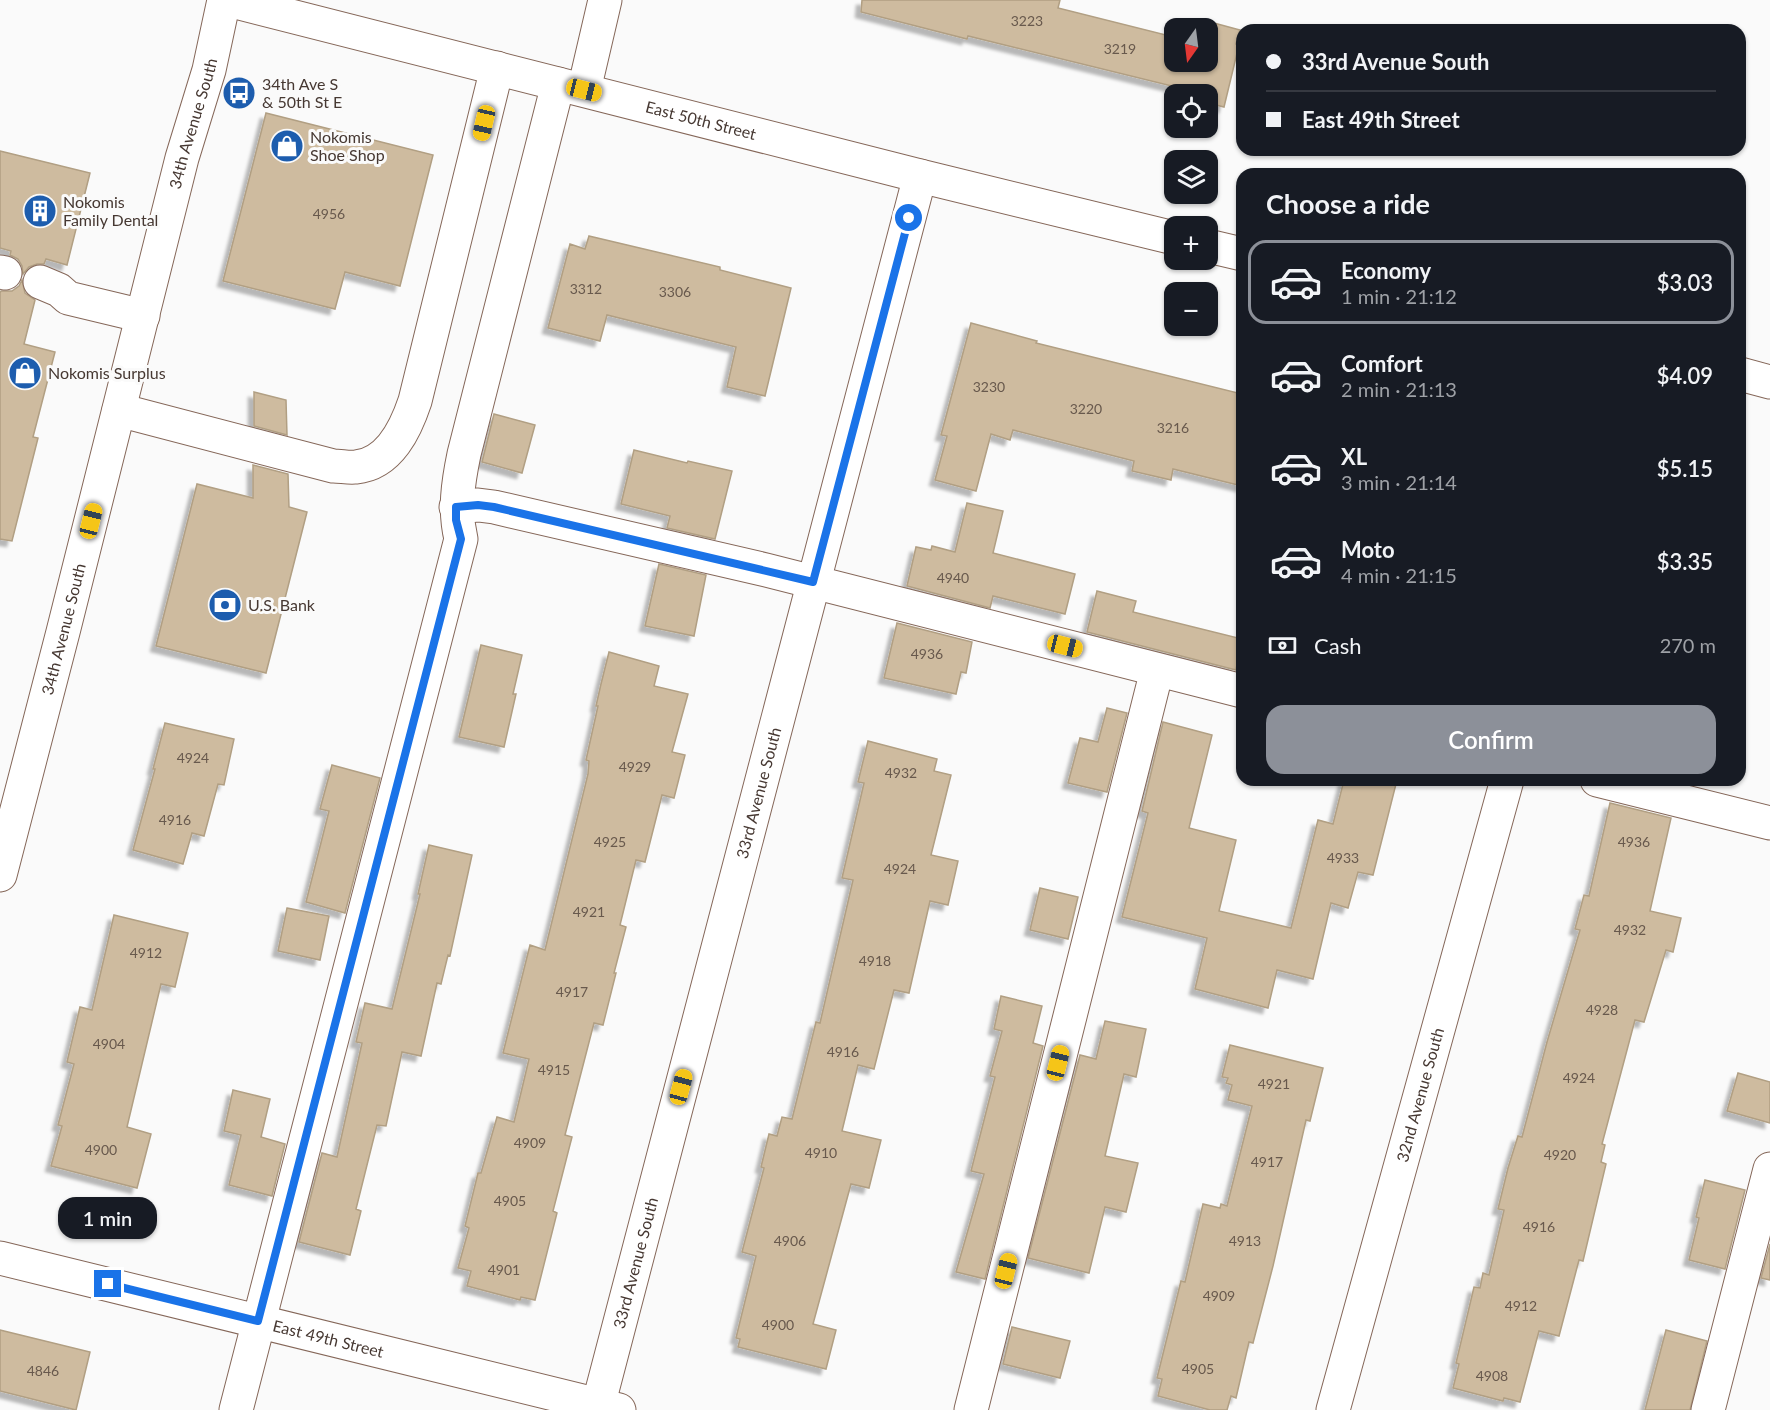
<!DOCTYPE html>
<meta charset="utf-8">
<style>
:root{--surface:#171b24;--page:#242831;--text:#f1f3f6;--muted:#9ea1a6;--line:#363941;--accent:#8c9099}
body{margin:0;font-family:Lato,sans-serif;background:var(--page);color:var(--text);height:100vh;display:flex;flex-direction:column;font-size:22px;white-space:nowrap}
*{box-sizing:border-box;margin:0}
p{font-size:20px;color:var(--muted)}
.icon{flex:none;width:33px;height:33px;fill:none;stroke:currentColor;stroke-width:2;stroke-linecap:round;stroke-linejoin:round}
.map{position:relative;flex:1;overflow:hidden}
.sheet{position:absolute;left:1236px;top:168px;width:510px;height:618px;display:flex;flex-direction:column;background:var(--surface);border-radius:18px;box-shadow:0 2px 4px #0004}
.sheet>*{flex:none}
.guide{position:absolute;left:1236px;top:24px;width:510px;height:132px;border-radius:18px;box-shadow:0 2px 4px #0004;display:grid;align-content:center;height:132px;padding:0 30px;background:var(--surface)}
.needle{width:39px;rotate:194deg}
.buttons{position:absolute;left:1164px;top:18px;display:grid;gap:12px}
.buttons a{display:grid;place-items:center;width:54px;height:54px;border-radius:12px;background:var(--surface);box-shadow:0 2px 4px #0004;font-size:30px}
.end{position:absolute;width:27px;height:27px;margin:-14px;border:8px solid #1a73e8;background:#fff;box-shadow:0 0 0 3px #fff}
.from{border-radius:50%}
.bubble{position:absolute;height:42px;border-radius:18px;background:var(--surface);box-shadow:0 2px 4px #0004;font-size:20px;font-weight:600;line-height:42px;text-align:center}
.car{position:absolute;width:18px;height:36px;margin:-18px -9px;border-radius:8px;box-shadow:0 0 4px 2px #0007;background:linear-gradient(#f5c518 24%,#345 0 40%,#f5c518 0 76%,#345 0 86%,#f5c518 0)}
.guide b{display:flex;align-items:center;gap:21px;height:57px;font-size:22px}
.guide b+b{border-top:2px solid var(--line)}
.guide i{width:15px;height:15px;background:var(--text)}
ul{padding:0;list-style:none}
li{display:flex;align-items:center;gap:18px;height:84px;margin:0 12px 9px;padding:0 18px;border:3px solid transparent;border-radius:18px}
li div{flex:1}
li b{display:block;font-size:22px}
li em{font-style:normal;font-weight:600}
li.selected{border-color:var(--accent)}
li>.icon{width:54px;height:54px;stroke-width:1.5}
h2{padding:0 30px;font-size:27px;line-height:72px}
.pay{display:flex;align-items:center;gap:15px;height:66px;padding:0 30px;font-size:22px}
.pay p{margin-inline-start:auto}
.button{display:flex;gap:12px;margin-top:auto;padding:12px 30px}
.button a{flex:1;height:69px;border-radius:18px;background:var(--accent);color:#fff;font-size:24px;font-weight:600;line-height:69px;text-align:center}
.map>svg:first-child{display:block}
</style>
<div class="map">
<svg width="1770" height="1410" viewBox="0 0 1770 1410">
<defs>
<filter id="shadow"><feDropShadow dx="-5.5" dy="5.5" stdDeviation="1.5" flood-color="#0004"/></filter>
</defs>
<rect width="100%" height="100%" fill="#fafafa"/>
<path fill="#cebb9f" stroke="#b19f83" stroke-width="1.5" filter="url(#shadow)" d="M 862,0 L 1060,0 L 1058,8 L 1174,37 L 1174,62 L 1208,62 L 1208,28 L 1197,28 L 1199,19 L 1240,30 L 1236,44 L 1239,45 L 1224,107 L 1208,103 L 1208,94 L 1173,95 L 1176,87 L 968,36 L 967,39 L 861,12 Z
M 266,113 L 433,155 L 400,286 L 345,272 L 335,309 L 223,281 Z
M 0,151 L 90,173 L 67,265 L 46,259 L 44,264 L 37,264 L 29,267 L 23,274 L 22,266 L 18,259 L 10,255 L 11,251 L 0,248 Z
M 589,236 L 720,267 L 720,270 L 791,288 L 765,396 L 727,387 L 736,347 L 607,315 L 600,341 L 548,328 L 570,244 L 585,249 Z
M 22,280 L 25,293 L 35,300 L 24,344 L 55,352 L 33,437 L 38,438 L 12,541 L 0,539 L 0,293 L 1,291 L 12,291 L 19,286 Z
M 971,323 L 1037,341 L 1036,343 L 1242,394 L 1242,486 L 1173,469 L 1171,480 L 1132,471 L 1134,461 L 1013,430 L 1010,440 L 991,434 L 976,491 L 935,480 L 947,436 L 941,435 Z
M 254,392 L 286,400 L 287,435 L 254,426 Z
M 494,414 L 535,425 L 522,473 L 482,462 Z
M 634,450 L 687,463 L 688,461 L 732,471 L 715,539 L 667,528 L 670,516 L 621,504 Z
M 253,465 L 288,474 L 289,507 L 307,512 L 266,673 L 156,646 L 197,484 L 253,498 Z
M 967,503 L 1003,511 L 993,553 L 1075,574 L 1065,614 L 993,596 L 990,608 L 907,586 L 916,547 L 931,550 L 932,546 L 955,552 Z
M 659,564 L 706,575 L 694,636 L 645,626 Z
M 1097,591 L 1136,601 L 1133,612 L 1242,639 L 1236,670 L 1087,632 Z
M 897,623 L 972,642 L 966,673 L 961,672 L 956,694 L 884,678 Z
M 481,645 L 522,655 L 513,694 L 516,694 L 504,747 L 459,737 Z
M 609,652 L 659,666 L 654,686 L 688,694 L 672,752 L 685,755 L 674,798 L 662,795 L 645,862 L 636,860 L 620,925 L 626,927 L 614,973 L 616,973 L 603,1025 L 594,1023 L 565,1135 L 572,1137 L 553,1211 L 557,1213 L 535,1300 L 521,1297 L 520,1300 L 467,1286 L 471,1271 L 458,1268 L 469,1228 L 465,1226 L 478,1173 L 481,1173 L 497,1117 L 514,1122 L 529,1059 L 503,1053 L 530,945 L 545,950 L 588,774 L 589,761 L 586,760 L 598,706 L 596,706 L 601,684 Z
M 1107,708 L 1127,713 L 1107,792 L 1068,783 L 1080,738 L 1098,742 Z
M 1163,722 L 1212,735 L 1189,828 L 1236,840 L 1219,911 L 1291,928 L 1318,820 L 1333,824 L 1344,780 L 1397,780 L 1373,875 L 1358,872 L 1348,908 L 1331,903 L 1313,979 L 1277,970 L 1268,1008 L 1195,989 L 1207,938 L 1122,917 L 1148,813 L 1142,811 Z
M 165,723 L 234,739 L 224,785 L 218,784 L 204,836 L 192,833 L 183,864 L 133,850 L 155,769 L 153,769 Z
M 868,741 L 937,759 L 934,771 L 951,775 L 931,855 L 958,861 L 948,905 L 930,901 L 909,993 L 894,990 L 874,1069 L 858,1065 L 842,1131 L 881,1140 L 869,1188 L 851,1184 L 813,1324 L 836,1330 L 826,1369 L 738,1347 L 740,1339 L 736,1338 L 756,1256 L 742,1252 L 764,1168 L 761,1167 L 769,1134 L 777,1136 L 782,1117 L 792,1119 L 816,1022 L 820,1023 L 853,880 L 842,878 L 864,783 L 858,782 Z
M 332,765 L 380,778 L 345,913 L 306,902 L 329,811 L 320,809 Z
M 1610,803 L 1671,818 L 1650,911 L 1681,918 L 1673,952 L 1666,950 L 1644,1022 L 1635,1020 L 1602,1144 L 1605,1145 L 1601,1162 L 1606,1164 L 1583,1261 L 1579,1260 L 1559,1336 L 1539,1331 L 1520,1402 L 1504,1398 L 1503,1401 L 1453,1388 L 1459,1364 L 1456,1363 L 1474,1287 L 1480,1288 L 1483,1273 L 1489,1275 L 1504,1210 L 1498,1209 L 1508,1168 L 1518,1136 L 1522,1137 L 1547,1042 L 1580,930 L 1575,929 L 1584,895 L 1589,896 Z
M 429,845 L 472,855 L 450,956 L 448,955 L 441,984 L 437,983 L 421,1056 L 402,1052 L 386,1126 L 377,1125 L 356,1209 L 361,1211 L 350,1255 L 299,1242 L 322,1153 L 337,1157 L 362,1043 L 356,1042 L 365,1003 L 392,1009 L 420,894 L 418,894 Z
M 1040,888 L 1078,897 L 1068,939 L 1030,930 Z
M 287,908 L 329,916 L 320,960 L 278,951 Z
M 114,915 L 188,933 L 175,987 L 161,984 L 127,1127 L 151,1134 L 137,1188 L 51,1166 L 62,1126 L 58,1125 L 74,1064 L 67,1062 L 80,1007 L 92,1010 Z
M 1001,996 L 1042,1006 L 1033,1043 L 1043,1046 L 985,1279 L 956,1272 L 984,1174 L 971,1171 L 995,1077 L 990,1076 L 1002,1031 L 994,1029 Z
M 1105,1021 L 1146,1029 L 1136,1077 L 1124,1074 L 1105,1156 L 1138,1163 L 1126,1212 L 1105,1207 L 1089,1273 L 1028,1258 L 1080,1055 L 1096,1059 Z
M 1230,1045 L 1323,1068 L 1310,1121 L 1306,1120 L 1273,1266 L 1253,1343 L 1249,1342 L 1236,1398 L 1231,1396 L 1227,1410 L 1210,1410 L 1158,1396 L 1162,1379 L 1157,1378 L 1181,1281 L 1185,1282 L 1203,1204 L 1220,1208 L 1221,1204 L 1227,1206 L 1252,1106 L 1228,1100 L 1232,1085 L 1226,1083 L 1228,1078 L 1222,1077 Z
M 1738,1073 L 1770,1082 L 1770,1123 L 1727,1111 Z
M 233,1090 L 270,1099 L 261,1137 L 285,1144 L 272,1196 L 229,1185 L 241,1135 L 224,1131 Z
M 1705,1180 L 1745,1190 L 1725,1269 L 1689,1260 L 1699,1218 L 1696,1217 Z
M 1770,1244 L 1770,1280 L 1761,1278 Z
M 1012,1327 L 1070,1341 L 1060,1378 L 1003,1364 Z
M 0,1330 L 90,1352 L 76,1410 L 0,1391 Z
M 1666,1330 L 1707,1341 L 1690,1410 L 1645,1410 Z"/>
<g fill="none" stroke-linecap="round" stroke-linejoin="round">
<defs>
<g id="minor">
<path id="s1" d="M 228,0 L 920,176 L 1174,238"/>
<path d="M 584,90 L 605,0"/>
<path d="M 1208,246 L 1242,254"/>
<path d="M 0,272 L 5,273"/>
<path d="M 40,282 L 59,290 L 68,298 L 143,316"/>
<path d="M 1740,374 L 1770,382"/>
<path d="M 119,410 L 333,466 C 341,466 349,468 356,467 C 390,464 406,428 415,401 L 497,68"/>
<path d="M 456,507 L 478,505 L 494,507 L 766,570 L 1242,691"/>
<path d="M 1597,780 L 1770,823"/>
<path id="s2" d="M 0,875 L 63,632 L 182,158 L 209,70 L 224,0"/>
<path id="s3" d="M 0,1258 L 619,1410"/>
<path d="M 236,1410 L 461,539 C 454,510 458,483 464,454 L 558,84"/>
<path id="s4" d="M 597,1410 L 920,176"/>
<path d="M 971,1410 L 1157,670"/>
<path id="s5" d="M 1333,1410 L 1507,780"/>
<path d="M 1708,1410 L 1770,1169"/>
</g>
</defs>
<use href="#minor" stroke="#856759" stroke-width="35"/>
<use href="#minor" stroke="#fff" stroke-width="33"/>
</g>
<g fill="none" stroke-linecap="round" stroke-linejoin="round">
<path stroke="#1a73e8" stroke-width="8" d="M 108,1284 L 258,1321 L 461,539 L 456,520 L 456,507 L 478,505 L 494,507 L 813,582 L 909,218"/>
</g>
<defs>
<symbol id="bus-disc" viewBox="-11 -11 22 22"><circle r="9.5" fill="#1d5dae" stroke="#fafafa"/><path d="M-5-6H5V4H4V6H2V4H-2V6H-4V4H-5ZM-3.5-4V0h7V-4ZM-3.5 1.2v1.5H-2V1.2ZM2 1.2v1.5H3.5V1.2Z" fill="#fff"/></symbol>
<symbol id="shop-disc" viewBox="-11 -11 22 22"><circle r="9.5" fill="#1d5dae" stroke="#fafafa"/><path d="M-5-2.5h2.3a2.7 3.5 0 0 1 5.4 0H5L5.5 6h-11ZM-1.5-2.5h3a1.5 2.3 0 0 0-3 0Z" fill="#fff"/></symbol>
<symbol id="building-disc" viewBox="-11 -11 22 22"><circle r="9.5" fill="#1d5dae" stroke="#fafafa"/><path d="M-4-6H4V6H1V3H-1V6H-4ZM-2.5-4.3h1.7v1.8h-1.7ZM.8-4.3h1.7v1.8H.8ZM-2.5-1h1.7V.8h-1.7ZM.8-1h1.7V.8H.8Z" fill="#fff"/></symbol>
<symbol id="bank-disc" viewBox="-11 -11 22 22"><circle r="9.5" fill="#1d5dae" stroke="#fafafa"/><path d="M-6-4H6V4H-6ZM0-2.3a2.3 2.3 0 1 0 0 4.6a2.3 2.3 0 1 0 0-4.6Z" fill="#fff"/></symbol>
</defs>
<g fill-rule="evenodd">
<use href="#bus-disc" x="220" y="74" width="38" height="38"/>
<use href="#shop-disc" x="268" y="127" width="38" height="38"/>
<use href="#building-disc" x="21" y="192" width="38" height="38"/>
<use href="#shop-disc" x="6" y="354" width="38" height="38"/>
<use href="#bank-disc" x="206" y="586" width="38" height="38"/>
</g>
<g text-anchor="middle" stroke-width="6" stroke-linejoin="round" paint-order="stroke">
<g font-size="14" fill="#68594d">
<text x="1027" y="26">3223</text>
<text x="1120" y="54">3219</text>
<text x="329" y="219">4956</text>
<text x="586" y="294">3312</text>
<text x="675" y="297">3306</text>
<text x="989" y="392">3230</text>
<text x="1086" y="414">3220</text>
<text x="1173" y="433">3216</text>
<text x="953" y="583">4940</text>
<text x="927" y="659">4936</text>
<text x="193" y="763">4924</text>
<text x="635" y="772">4929</text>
<text x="901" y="778">4932</text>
<text x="175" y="825">4916</text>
<text x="610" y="847">4925</text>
<text x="1634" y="847">4936</text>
<text x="1343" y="863">4933</text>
<text x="900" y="874">4924</text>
<text x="589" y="917">4921</text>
<text x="1630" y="935">4932</text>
<text x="146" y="958">4912</text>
<text x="875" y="966">4918</text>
<text x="572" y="997">4917</text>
<text x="1602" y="1015">4928</text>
<text x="109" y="1049">4904</text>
<text x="843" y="1057">4916</text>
<text x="554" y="1075">4915</text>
<text x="1579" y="1083">4924</text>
<text x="1274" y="1089">4921</text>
<text x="530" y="1148">4909</text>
<text x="101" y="1155">4900</text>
<text x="821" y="1158">4910</text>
<text x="1560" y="1160">4920</text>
<text x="1267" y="1167">4917</text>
<text x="510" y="1206">4905</text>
<text x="1539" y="1232">4916</text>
<text x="790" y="1246">4906</text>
<text x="1245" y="1246">4913</text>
<text x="504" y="1275">4901</text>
<text x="1219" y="1301">4909</text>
<text x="1521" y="1311">4912</text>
<text x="778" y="1330">4900</text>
<text x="1198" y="1374">4905</text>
<text x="43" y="1376">4846</text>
<text x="1492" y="1381">4908</text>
</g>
<g font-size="16" fill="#463832" stroke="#fafafa" text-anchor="start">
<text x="262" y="90">34th Ave S<tspan x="262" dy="18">&amp; 50th St E</tspan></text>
<text x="310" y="143">Nokomis<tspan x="310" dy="18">Shoe Shop</tspan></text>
<text x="63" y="208">Nokomis<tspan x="63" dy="18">Family Dental</tspan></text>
<text x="48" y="379">Nokomis Surplus</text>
<text x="248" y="611">U.S. Bank</text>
</g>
<g font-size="16" fill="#463832" stroke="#fafafa">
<text dy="6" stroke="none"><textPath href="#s1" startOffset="488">East 50th Street</textPath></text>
<text dy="6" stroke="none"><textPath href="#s2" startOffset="776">34th Avenue South</textPath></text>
<text dy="6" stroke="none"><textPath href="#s2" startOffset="254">34th Avenue South</textPath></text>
<text dy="6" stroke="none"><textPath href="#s4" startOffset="638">33rd Avenue South</textPath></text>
<text dy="6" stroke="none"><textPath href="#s5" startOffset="327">32nd Avenue South</textPath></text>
<text dy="6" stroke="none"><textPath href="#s4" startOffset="152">33rd Avenue South</textPath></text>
<text dy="6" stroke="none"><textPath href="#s3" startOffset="338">East 49th Street</textPath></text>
</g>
</g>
</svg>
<div class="buttons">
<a><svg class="needle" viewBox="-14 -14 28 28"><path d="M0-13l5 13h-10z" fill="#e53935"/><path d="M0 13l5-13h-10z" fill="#9ea1a6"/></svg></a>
<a><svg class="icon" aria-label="locate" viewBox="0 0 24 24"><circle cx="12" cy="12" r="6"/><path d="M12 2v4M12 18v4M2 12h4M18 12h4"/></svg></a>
<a><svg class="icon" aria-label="layers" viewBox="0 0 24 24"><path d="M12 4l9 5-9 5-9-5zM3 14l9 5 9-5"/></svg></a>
<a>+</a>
<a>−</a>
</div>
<i class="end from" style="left:909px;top:218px"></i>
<i class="end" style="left:108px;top:1284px"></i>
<div class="bubble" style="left:58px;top:1197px;width:99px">1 min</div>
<i class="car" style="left:584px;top:90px;rotate:104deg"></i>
<i class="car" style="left:484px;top:123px;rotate:193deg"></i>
<i class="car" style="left:91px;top:521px;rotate:14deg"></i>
<i class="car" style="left:1065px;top:646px;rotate:104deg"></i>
<i class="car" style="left:1058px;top:1063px;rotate:14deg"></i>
<i class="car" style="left:681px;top:1087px;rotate:15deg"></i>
<i class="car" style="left:1006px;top:1271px;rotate:14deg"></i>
<div class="guide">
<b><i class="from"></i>33rd Avenue South</b>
<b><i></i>East 49th Street</b>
</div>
<section class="sheet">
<h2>Choose a ride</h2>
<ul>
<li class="selected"><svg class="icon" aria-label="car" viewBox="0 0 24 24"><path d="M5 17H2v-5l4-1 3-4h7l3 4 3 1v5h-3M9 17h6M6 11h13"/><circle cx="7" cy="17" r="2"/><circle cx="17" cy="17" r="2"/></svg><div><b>Economy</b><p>1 min · 21:12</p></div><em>$3.03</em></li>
<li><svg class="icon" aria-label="car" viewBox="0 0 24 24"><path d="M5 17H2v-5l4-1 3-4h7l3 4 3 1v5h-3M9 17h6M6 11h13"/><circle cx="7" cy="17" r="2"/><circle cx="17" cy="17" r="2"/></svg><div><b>Comfort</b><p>2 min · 21:13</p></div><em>$4.09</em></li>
<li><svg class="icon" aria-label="car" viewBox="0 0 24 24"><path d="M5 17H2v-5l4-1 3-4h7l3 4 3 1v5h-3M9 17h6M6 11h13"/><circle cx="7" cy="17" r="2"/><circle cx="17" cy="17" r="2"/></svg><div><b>XL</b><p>3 min · 21:14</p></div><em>$5.15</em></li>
<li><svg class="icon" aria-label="car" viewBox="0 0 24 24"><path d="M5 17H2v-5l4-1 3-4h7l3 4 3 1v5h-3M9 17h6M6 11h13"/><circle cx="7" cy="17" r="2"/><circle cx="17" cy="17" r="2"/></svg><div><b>Moto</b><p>4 min · 21:15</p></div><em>$3.35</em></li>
</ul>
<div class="pay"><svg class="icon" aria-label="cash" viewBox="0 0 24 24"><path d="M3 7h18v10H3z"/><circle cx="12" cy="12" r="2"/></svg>Cash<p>270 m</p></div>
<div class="button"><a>Confirm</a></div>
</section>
</div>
